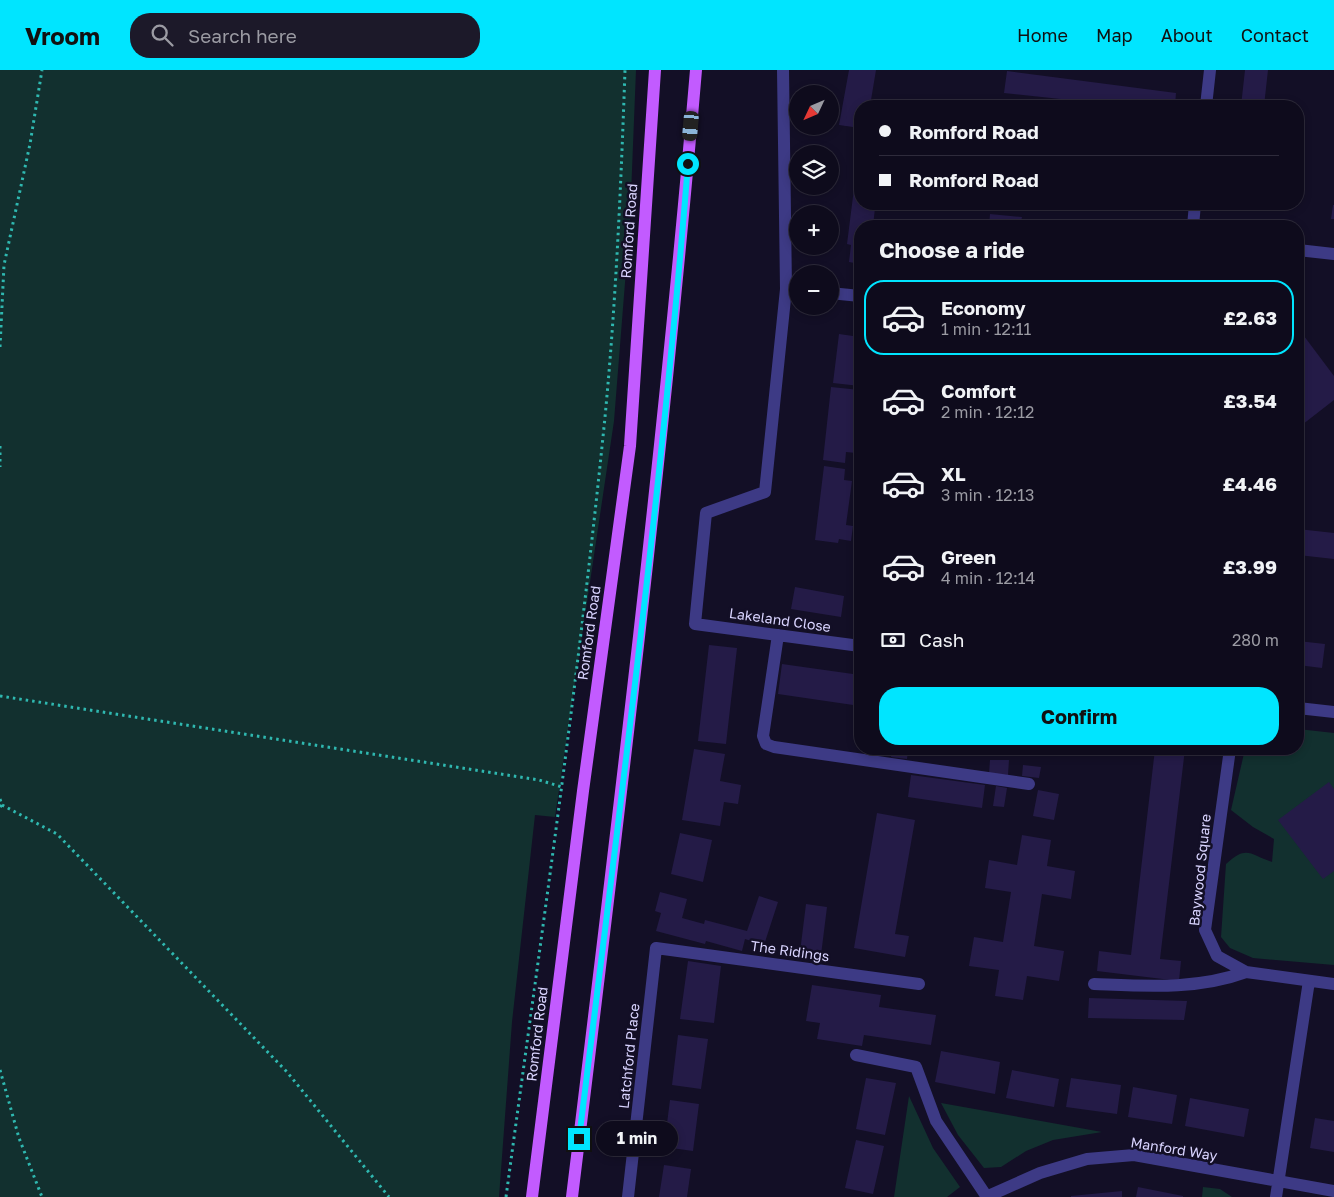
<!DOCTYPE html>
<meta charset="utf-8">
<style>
:root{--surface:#0e0b1c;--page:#1c1929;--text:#f1f3f6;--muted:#9b9ba3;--line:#2e2b3b;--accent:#00e5ff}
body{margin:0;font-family:"Golos Text",sans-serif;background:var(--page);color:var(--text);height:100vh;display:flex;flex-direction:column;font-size:19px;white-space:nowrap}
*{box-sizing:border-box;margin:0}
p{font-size:16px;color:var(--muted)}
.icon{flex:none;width:28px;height:28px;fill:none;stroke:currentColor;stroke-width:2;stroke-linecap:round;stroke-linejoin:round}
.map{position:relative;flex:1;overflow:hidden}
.panel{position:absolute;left:854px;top:150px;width:450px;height:535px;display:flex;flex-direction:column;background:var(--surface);border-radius:20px;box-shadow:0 2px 8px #0003,0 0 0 1px var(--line)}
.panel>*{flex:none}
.banner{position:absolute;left:854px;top:30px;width:450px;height:110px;border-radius:20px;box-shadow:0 2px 8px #0003,0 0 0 1px var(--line);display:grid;align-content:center;height:110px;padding:0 25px;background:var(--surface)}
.needle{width:32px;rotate:226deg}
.buttons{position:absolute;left:789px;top:15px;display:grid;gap:10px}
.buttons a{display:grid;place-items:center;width:50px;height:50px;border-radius:50%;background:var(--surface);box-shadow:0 2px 8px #0003,0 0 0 1px var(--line);font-size:25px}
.end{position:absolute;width:22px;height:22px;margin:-11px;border:6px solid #00e5ff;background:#111;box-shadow:0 0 0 2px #111}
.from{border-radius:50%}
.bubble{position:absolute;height:35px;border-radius:18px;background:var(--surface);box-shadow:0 2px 8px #0003,0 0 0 1px var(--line);font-size:16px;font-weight:700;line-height:35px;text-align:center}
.car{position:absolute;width:15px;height:30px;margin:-15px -8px;border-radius:6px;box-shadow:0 0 4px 1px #0007;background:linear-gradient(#222 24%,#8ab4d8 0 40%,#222 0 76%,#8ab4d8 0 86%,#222 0)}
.banner b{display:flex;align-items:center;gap:18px;height:48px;font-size:19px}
.banner b+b{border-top:1px solid var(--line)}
.banner i{width:12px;height:12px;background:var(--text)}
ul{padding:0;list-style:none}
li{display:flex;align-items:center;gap:15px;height:75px;margin:0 10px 8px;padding:0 15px;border:2px solid transparent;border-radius:20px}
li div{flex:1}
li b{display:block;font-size:19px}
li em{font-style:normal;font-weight:700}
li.selected{border-color:var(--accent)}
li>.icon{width:45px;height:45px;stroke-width:1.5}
h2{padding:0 25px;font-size:22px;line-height:60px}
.pay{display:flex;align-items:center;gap:12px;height:55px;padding:0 25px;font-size:19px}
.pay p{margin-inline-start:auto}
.action{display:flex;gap:10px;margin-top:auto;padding:10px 25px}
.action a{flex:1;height:58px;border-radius:20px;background:var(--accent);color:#111;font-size:20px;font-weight:700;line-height:58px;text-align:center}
header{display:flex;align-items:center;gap:30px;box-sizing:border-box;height:70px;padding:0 25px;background:var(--accent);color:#111}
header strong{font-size:24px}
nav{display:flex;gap:28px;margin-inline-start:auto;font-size:18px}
.search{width:350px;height:45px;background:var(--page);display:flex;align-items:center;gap:12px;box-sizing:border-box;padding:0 18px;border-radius:20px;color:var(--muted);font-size:19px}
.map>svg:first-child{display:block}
</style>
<header>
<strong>Vroom</strong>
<div class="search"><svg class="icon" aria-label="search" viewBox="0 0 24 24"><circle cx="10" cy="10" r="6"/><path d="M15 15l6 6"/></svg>Search here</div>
<nav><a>Home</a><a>Map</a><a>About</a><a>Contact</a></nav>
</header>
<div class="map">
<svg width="1334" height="1127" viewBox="0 0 1334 1127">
<rect width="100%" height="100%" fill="#130f26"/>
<path fill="#12302f" d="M 0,0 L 636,0 L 630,150 L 614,351 L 555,747 L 535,745 L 512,952 L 499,1127 L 0,1127 Z
M 1298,659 L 1334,663 L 1334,895 L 1253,888 L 1230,878 L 1221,867 L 1226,794 C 1247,775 1249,784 1272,792 L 1274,769 L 1253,757 L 1231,740 L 1245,679 L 1298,679 Z
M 909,1026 L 933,1078 L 960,1117 L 947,1127 L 894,1127 Z
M 941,1033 L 1102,1062 L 1053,1070 L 1026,1081 L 1001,1097 L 984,1098 L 958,1065 Z
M 1203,1117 L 1220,1119 L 1232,1127 L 1202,1127 Z"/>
<path fill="#241b47" d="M 849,0 L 876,0 L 870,36 L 860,36 L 860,58 L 839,55 Z
M 1245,0 L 1268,0 L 1264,36 L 1241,36 Z
M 1007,1 L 1176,23 L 1175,36 L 1126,36 L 1004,23 Z
M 859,79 L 860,134 L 897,134 L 896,140 L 875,138 L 873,156 L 860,156 L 860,194 L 849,192 L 851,175 L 847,174 Z
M 1230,134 L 1253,134 L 1252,139 L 1229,136 Z
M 1333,135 L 1334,135 L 1334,149 L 1331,149 Z
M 990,144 L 1022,147 L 1021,152 L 1035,153 L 1034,156 L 989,156 Z
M 1298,258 L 1334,306 L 1334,330 L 1298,358 Z
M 839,264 L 860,267 L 860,285 L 857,285 L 855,299 L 860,299 L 860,316 L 833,313 Z
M 831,317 L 860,320 L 856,383 L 846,382 L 845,393 L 823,390 Z
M 824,396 L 845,399 L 844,410 L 852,411 L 846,455 L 853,456 L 851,471 L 839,469 L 838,473 L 815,470 Z
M 1298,459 L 1334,463 L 1334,489 L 1298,485 Z
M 795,517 L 844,526 L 841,547 L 791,539 Z
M 1298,571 L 1325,574 L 1322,598 L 1298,595 Z
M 709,575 L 737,578 L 726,674 L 698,671 Z
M 782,594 L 860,605 L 860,636 L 778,624 Z
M 694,679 L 725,684 L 720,711 L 741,715 L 738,734 L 724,732 L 720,756 L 682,750 Z
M 892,679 L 908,679 L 907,689 L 891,687 Z
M 1155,679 L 1185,679 L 1160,889 L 1181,891 L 1179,911 L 1097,901 L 1099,881 L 1131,885 Z
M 990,690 L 1009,690 L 1008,705 L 989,704 Z
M 1023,695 L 1041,697 L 1039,708 L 1022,706 Z
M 911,705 L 985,715 L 982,738 L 908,727 Z
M 1329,712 L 1334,719 L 1334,801 L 1323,809 L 1278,750 Z
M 996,716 L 1007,718 L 1004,737 L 993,736 Z
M 1038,720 L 1059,724 L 1054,750 L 1033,746 Z
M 877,743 L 915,750 L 895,864 L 909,866 L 905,887 L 854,878 Z
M 680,763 L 712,770 L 703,812 L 671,804 Z
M 1022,765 L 1051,770 L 1047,796 L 1075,801 L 1071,829 L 1042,824 L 1034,876 L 1064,881 L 1059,911 L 1027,906 L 1023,930 L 995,926 L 999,900 L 969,896 L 974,867 L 1003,872 L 1011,822 L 985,818 L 989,790 L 1017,795 Z
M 660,822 L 687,829 L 682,848 L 704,854 L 705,850 L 747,861 L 759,826 L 778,832 L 764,875 L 745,869 L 742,881 L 706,871 L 705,874 L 656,861 L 661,843 L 655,841 Z
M 806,834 L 827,837 L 821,885 L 800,882 Z
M 688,891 L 721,896 L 714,953 L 680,949 Z
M 812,915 L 881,925 L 879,937 L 936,945 L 931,975 L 864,965 L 862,976 L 817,969 L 820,953 L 806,951 Z
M 1089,928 L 1187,931 L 1184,950 L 1088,948 Z
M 678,965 L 708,969 L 701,1019 L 672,1015 Z
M 941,981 L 1000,992 L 995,1024 L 935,1012 Z
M 1012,1000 L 1059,1009 L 1054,1037 L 1006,1028 Z
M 866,1008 L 896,1013 L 885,1065 L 856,1059 Z
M 1071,1008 L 1121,1015 L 1117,1044 L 1066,1037 Z
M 1133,1017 L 1177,1025 L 1172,1054 L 1128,1047 Z
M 1190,1028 L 1249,1039 L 1244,1067 L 1185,1056 Z
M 670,1030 L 699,1034 L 693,1081 L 664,1077 Z
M 1315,1048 L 1334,1051 L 1334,1082 L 1310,1078 Z
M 856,1070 L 884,1076 L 873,1124 L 845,1118 Z
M 664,1095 L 691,1099 L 687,1127 L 659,1127 Z
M 1138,1117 L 1183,1126 L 1183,1127 L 1136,1127 Z
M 1122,1121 L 1122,1127 L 1071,1127 L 1071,1126 Z"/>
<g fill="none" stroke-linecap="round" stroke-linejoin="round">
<path stroke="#2fb8b0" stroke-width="3" stroke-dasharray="2.5 4" stroke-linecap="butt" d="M 0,277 L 4,195 L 30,74 L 42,0
M 0,376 L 0,397
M 0,626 L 539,710 L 562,717
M 0,729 L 2,735 L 0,737
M 2,735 L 57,764 L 287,1002 L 389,1127
M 0,1000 L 19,1068 L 42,1127
M 506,1127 C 541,867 579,608 605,347 C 616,232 621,115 625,0"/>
<path stroke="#3d3a85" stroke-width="12" d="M 783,0 L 786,219 L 765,422 L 706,443 L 695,554 L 860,576
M 1206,36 L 1210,0
M 1193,156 L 1195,134
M 1298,180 L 1334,184
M 830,223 L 860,226
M 778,565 L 763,666 L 766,674 L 774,677 L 1029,714
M 1298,638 L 1334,642
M 1230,679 L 1205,860 L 1217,886 L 1246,902 L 1334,914
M 1094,914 C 1146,916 1197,920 1246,902
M 856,985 L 916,997 L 936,1051 L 987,1127
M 628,1127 L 656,878 L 919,914
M 986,1127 L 1040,1103 L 1087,1089 L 1134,1085 L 1334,1121
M 1276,1127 L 1309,911"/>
<path stroke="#c25bff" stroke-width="12" d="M 532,1127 L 583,721 L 630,376 L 655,0
M 572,1127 C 618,752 664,377 696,0"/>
</g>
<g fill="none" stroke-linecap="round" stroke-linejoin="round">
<path stroke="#00e5ff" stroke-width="6" d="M 579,1069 C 619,745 662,420 688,94"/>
</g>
<g text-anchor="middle" stroke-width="5" stroke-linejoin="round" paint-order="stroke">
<g font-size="14" fill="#d9d4ff" stroke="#130f26">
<text transform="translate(629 161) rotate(-86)" y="5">Romford Road</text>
<text transform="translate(780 550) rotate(8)" y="5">Lakeland Close</text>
<text transform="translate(589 563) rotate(-82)" y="5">Romford Road</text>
<text transform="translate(1200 800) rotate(-84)" y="5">Baywood Square</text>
<text transform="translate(790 881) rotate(8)" y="5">The Ridings</text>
<text transform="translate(537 964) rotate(-83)" y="5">Romford Road</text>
<text transform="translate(629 986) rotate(-84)" y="5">Latchford Place</text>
<text transform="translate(1174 1079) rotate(9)" y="5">Manford Way</text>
</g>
</g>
</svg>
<div class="buttons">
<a><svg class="needle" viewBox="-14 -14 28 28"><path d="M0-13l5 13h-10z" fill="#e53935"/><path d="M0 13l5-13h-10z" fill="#9b9ba3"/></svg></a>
<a><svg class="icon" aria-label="layers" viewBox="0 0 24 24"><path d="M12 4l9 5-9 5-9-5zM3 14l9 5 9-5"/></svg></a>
<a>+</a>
<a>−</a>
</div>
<i class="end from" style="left:688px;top:94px"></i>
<i class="end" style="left:579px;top:1069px"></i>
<div class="bubble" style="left:596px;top:1051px;width:82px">1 min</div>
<i class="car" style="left:691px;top:56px;rotate:185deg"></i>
<div class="banner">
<b><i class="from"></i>Romford Road</b>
<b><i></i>Romford Road</b>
</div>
<section class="panel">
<h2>Choose a ride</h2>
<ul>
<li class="selected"><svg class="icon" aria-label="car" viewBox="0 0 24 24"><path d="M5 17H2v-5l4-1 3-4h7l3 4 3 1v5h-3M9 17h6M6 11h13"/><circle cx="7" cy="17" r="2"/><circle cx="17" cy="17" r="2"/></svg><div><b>Economy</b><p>1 min · 12:11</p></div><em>£2.63</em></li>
<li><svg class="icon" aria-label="car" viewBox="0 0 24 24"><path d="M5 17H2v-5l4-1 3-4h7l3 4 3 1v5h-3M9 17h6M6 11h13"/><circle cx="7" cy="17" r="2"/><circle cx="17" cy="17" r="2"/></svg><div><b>Comfort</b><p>2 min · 12:12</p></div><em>£3.54</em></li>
<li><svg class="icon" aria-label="car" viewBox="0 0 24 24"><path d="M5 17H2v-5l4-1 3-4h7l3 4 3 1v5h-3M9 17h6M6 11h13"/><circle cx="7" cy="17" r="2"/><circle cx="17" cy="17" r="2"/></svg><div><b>XL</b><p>3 min · 12:13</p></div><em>£4.46</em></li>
<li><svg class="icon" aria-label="car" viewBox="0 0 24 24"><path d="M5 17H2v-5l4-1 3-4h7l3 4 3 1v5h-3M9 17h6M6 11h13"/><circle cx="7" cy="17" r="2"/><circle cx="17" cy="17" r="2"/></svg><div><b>Green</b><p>4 min · 12:14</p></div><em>£3.99</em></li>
</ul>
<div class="pay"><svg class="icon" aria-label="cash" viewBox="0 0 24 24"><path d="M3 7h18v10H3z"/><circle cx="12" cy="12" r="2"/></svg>Cash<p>280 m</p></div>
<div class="action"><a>Confirm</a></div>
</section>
</div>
